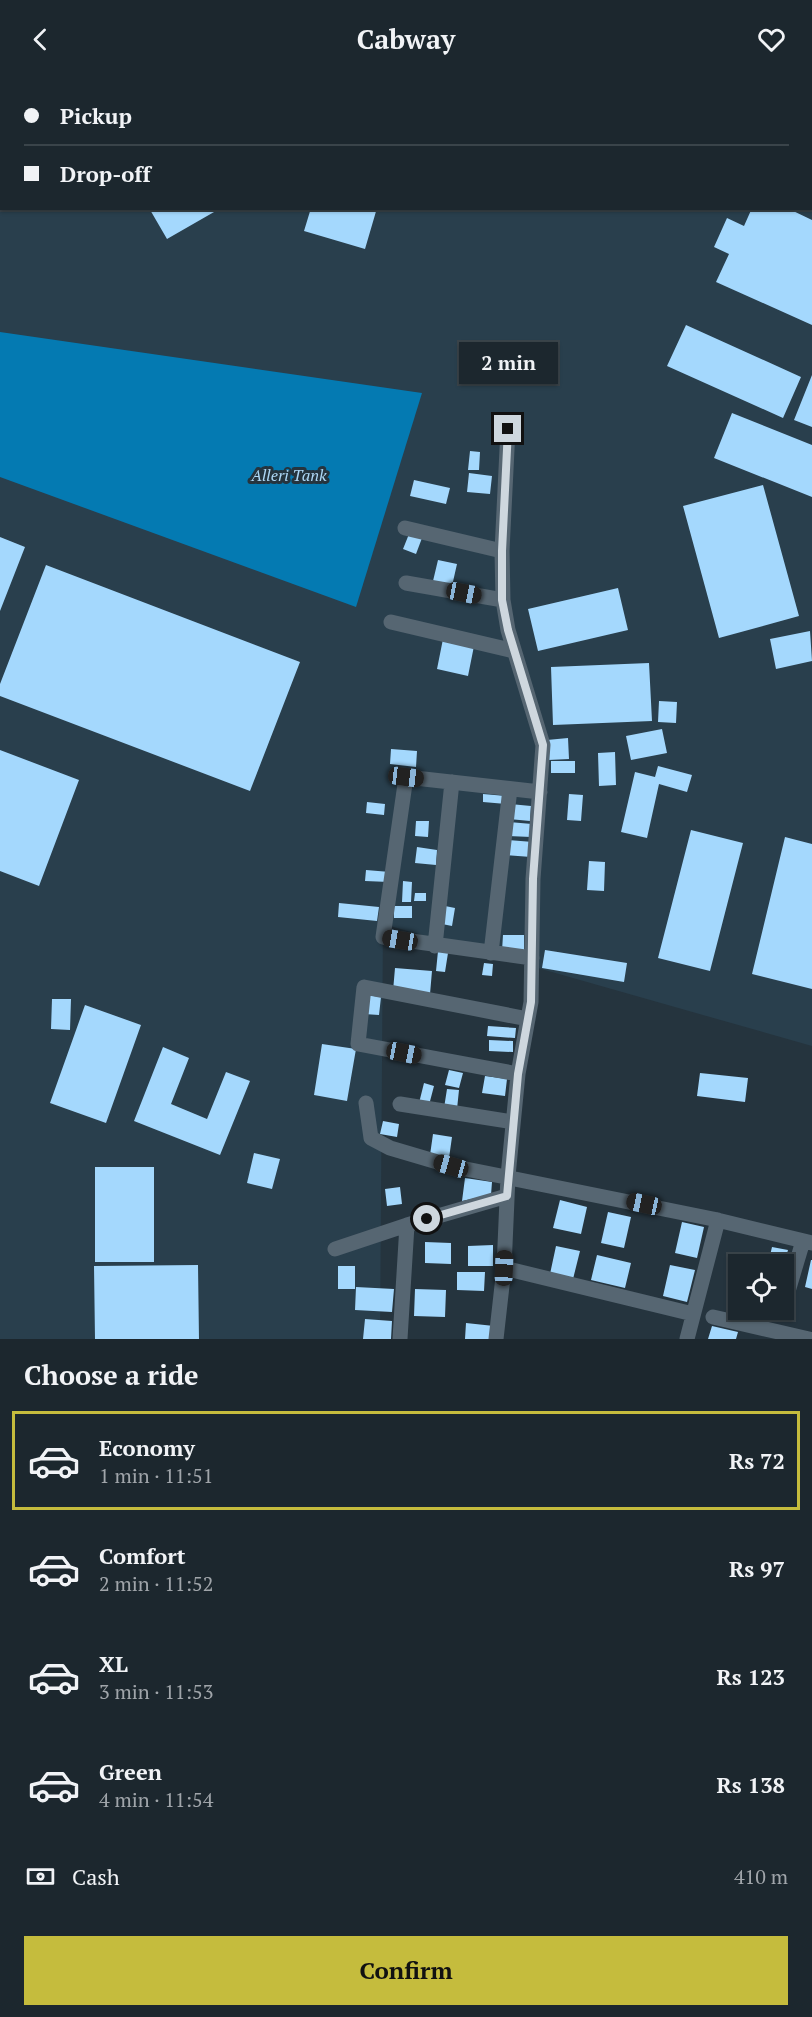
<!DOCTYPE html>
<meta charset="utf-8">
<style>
:root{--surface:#1c272e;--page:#252f36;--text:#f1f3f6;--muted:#a0a5aa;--line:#3a444a;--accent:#c5bc3d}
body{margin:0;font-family:"PT Serif",serif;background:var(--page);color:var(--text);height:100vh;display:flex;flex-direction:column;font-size:22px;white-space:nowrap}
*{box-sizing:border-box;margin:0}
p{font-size:20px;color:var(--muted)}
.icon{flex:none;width:33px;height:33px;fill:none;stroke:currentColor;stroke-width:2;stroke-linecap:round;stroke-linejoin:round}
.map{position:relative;height:1261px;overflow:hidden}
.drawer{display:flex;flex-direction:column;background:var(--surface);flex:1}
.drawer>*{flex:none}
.hud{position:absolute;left:0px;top:0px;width:813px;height:132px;box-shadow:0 2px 4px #0004,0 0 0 2px var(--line);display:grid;align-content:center;height:132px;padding:0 24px;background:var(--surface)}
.controls{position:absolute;left:728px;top:1176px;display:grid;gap:12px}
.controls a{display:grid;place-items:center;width:66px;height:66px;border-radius:0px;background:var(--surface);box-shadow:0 2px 4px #0004,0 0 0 2px var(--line);font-size:30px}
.end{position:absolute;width:27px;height:27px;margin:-14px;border:8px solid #ced7de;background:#111;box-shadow:0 0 0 3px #111}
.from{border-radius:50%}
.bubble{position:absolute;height:42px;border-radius:0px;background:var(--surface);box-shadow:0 2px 4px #0004,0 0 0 2px var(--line);font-size:20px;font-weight:700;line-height:42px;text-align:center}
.car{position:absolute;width:18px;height:36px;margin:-18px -9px;border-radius:8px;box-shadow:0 0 4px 2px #0007;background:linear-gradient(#222 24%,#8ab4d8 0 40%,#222 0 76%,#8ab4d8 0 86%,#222 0)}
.hud b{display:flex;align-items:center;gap:21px;height:57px;font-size:22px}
.hud b+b{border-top:2px solid var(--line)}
.hud i{width:15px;height:15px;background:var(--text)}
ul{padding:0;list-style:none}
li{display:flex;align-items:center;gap:18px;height:99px;margin:0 12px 9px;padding:0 12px;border:3px solid transparent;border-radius:0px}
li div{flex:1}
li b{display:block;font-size:22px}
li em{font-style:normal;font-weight:700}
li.current{border-color:var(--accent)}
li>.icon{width:54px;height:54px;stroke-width:1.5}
h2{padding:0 24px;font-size:27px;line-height:72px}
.pay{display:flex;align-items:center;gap:15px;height:66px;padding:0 24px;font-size:22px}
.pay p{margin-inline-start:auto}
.cta{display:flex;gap:12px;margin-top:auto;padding:12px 24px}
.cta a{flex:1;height:69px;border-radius:0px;background:var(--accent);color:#111;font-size:24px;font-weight:700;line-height:69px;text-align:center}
header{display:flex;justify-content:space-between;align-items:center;height:78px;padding:0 24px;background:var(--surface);font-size:27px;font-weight:700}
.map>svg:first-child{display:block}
</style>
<header><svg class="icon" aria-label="back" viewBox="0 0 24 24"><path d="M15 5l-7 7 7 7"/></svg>Cabway<svg class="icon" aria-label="heart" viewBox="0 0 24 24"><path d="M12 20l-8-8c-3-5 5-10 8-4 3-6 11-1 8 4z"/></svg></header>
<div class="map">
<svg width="812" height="1261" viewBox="0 0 812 1261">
<rect width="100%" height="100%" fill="#25343e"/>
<path fill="#293f4d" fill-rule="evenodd" d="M 0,0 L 812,0 L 812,968 L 383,846 L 380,1261 L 0,1261 ZM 2,2 L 812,2 L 812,130 L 2,130 Z"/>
<path fill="#047ab2" d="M 0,254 L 422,315 L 356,529 L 0,399 Z"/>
<path fill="#a4d8fd" d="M 149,130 L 221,130 L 167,161 Z
M 311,130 L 377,130 L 365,171 L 304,153 Z
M 752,130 L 787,130 L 812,142 L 812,247 L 716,204 L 729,176 L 714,169 L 727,140 L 744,148 Z
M 686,247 L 801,299 L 783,340 L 667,288 Z
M 812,297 L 812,349 L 794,342 Z
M 493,335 L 511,336 L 510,347 L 493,346 Z
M 732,335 L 812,367 L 812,419 L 714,380 Z
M 470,373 L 480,374 L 479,392 L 468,392 Z
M 469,395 L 492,398 L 490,416 L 467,414 Z
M 414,402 L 450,410 L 446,426 L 410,418 Z
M 763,407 L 799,538 L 719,560 L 683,428 Z
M 409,456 L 422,460 L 416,476 L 403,471 Z
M 0,459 L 25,469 L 0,533 Z
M 438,482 L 457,486 L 452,508 L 433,503 Z
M 46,487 L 300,584 L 250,713 L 0,618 L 0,606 Z
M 618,510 L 628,552 L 538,573 L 528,531 Z
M 810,553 L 812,583 L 776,591 L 770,561 Z
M 443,561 L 474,568 L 468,598 L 437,591 Z
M 649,585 L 652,643 L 553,647 L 551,589 Z
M 659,623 L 677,624 L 676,645 L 658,644 Z
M 662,651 L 667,675 L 631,682 L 626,658 Z
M 568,660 L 569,681 L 548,682 L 547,662 Z
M 391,671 L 417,673 L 416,689 L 390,686 Z
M 0,672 L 79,702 L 39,808 L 0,793 Z
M 615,674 L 616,707 L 599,708 L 598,675 Z
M 551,683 L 575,683 L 575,695 L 551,695 Z
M 658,688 L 692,697 L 687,714 L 659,706 L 647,760 L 621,754 L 635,694 L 655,699 Z
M 483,716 L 506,718 L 506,726 L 483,724 Z
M 569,716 L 583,717 L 581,743 L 567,742 Z
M 367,724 L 385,726 L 384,737 L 366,735 Z
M 510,726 L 531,728 L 530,743 L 509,741 Z
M 416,743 L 429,743 L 428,759 L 415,758 Z
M 509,744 L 532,746 L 531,759 L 508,758 Z
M 691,752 L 743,765 L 710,893 L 658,880 Z
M 785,759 L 812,766 L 812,911 L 752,896 Z
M 508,762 L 533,764 L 531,779 L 506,777 Z
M 417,769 L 437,772 L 436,787 L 415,785 Z
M 589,783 L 605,784 L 604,813 L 587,812 Z
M 366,792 L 390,794 L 389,804 L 365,803 Z
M 403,803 L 412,804 L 411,824 L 402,824 Z
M 415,815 L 426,815 L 426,823 L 414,823 Z
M 339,825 L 379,829 L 377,843 L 338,839 Z
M 394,828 L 412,828 L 412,840 L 394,840 Z
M 445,828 L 455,830 L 452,848 L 442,846 Z
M 503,857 L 524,857 L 524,874 L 502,873 Z
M 545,872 L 627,885 L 624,904 L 542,890 Z
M 438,873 L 448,875 L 445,894 L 436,893 Z
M 484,885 L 493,886 L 492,898 L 482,897 Z
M 395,890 L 432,893 L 430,916 L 393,913 Z
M 366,917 L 381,919 L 379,937 L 364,936 Z
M 52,921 L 71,921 L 70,952 L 51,951 Z
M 85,927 L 141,947 L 106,1045 L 50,1025 Z
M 488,948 L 516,950 L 515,960 L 487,958 Z
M 489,962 L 513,963 L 513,974 L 489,973 Z
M 322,966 L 356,971 L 347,1023 L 314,1017 Z
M 163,969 L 189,980 L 171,1026 L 207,1041 L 226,994 L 250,1003 L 220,1077 L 134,1043 Z
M 449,992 L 463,995 L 459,1010 L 445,1007 Z
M 700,995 L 748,1000 L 745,1024 L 697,1018 Z
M 485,998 L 507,1001 L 505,1018 L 482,1015 Z
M 424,1005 L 434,1008 L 429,1027 L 419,1025 Z
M 447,1011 L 459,1012 L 457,1031 L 444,1030 Z
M 383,1043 L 399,1046 L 397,1059 L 380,1056 Z
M 433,1056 L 452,1059 L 449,1080 L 430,1077 Z
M 254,1075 L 280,1081 L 272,1111 L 247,1105 Z
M 95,1089 L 154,1089 L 154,1184 L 95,1184 Z
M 465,1100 L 492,1104 L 491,1117 L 462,1123 Z
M 400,1109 L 402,1126 L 387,1128 L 385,1111 Z
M 560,1122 L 587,1129 L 581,1156 L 553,1150 Z
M 608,1134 L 631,1139 L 624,1170 L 601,1165 Z
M 682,1144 L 704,1149 L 697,1180 L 675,1175 Z
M 425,1164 L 451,1165 L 451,1186 L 425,1185 Z
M 493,1167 L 493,1188 L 468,1188 L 468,1168 Z
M 556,1168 L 580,1173 L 573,1201 L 550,1196 Z
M 772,1169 L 788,1172 L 784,1186 L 768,1186 Z
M 597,1177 L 631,1185 L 625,1210 L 591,1202 Z
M 811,1182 L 812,1182 L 812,1211 L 805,1209 Z
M 198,1187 L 199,1261 L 95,1261 L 94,1188 Z
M 670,1187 L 695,1192 L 687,1224 L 663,1218 Z
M 338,1188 L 355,1188 L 355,1211 L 338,1211 Z
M 457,1194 L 485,1194 L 484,1213 L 457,1212 Z
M 356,1209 L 394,1211 L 392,1234 L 355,1232 Z
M 415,1211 L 446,1212 L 445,1239 L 414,1238 Z
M 753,1232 L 775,1232 L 773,1241 L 752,1236 Z
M 365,1241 L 392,1243 L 391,1261 L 363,1261 Z
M 466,1245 L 494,1248 L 493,1261 L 465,1261 Z
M 712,1248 L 738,1254 L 736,1261 L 708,1261 Z"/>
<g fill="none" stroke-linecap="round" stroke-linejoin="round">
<path stroke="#566672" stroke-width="15" d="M 405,450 L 502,473
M 406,505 L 503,522
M 391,544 L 514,573
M 435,868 L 452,704
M 491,875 L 510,711
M 532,880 L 383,859 L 406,699 L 540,714
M 518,996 L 358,966 L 364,909 L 528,941
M 366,1025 L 371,1060 L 390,1070 L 451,1088 L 713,1141 L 812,1165
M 400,1026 L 513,1044
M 335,1171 L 407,1147 L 507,1118
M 504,1190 L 693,1236
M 783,1230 L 803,1163
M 713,1239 L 809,1261
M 400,1261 L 407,1147
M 496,1261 L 504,1190 L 508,1098 L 518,996 L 531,924 L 533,801 L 543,667 L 508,552 L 503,522 L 502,473 L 508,351
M 687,1261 L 718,1142"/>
</g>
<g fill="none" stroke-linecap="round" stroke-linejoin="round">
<path stroke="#ced7de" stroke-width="8" d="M 427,1141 L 507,1118 L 518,996 L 531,924 L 533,801 L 543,667 L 508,552 L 502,522 L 502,473 L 508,351"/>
</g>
<g text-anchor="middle" stroke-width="6" stroke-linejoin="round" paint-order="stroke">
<g font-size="16" font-style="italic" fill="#add7f5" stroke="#25343e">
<text x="289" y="403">Alleri Tank</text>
</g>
</g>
</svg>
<div class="controls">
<a><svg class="icon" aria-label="locate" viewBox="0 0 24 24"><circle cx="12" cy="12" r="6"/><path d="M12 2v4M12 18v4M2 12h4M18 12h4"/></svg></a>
</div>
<i class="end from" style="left:427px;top:1141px"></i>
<i class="end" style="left:508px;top:351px"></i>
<div class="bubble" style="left:459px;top:264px;width:99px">2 min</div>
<i class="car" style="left:464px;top:515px;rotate:101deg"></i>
<i class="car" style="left:406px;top:699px;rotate:97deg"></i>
<i class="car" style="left:400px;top:862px;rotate:279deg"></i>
<i class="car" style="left:404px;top:975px;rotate:101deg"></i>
<i class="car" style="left:451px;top:1088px;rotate:286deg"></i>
<i class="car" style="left:644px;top:1126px;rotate:282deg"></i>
<i class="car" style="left:504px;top:1190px;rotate:2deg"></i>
<div class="hud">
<b><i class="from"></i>Pickup</b>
<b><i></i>Drop-off</b>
</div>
</div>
<section class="drawer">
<h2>Choose a ride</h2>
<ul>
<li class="current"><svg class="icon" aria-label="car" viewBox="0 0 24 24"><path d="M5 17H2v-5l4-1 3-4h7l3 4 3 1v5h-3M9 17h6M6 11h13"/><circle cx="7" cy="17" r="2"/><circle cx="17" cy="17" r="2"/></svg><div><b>Economy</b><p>1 min · 11:51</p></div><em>Rs 72</em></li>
<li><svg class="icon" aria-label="car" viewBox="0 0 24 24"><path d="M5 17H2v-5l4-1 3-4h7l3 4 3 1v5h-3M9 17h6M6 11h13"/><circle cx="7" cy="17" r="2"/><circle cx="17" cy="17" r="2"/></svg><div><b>Comfort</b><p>2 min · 11:52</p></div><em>Rs 97</em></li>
<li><svg class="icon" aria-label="car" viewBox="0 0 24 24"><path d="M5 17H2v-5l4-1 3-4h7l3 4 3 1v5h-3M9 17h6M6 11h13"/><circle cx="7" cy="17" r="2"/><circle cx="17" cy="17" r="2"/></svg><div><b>XL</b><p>3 min · 11:53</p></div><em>Rs 123</em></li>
<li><svg class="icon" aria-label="car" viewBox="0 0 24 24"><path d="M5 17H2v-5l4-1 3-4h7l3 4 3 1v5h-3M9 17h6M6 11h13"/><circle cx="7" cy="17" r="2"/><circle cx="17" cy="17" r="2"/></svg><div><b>Green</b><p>4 min · 11:54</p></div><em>Rs 138</em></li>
</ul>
<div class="pay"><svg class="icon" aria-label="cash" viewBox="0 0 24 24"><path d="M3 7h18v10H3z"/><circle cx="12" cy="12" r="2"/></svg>Cash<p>410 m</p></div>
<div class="cta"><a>Confirm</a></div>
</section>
